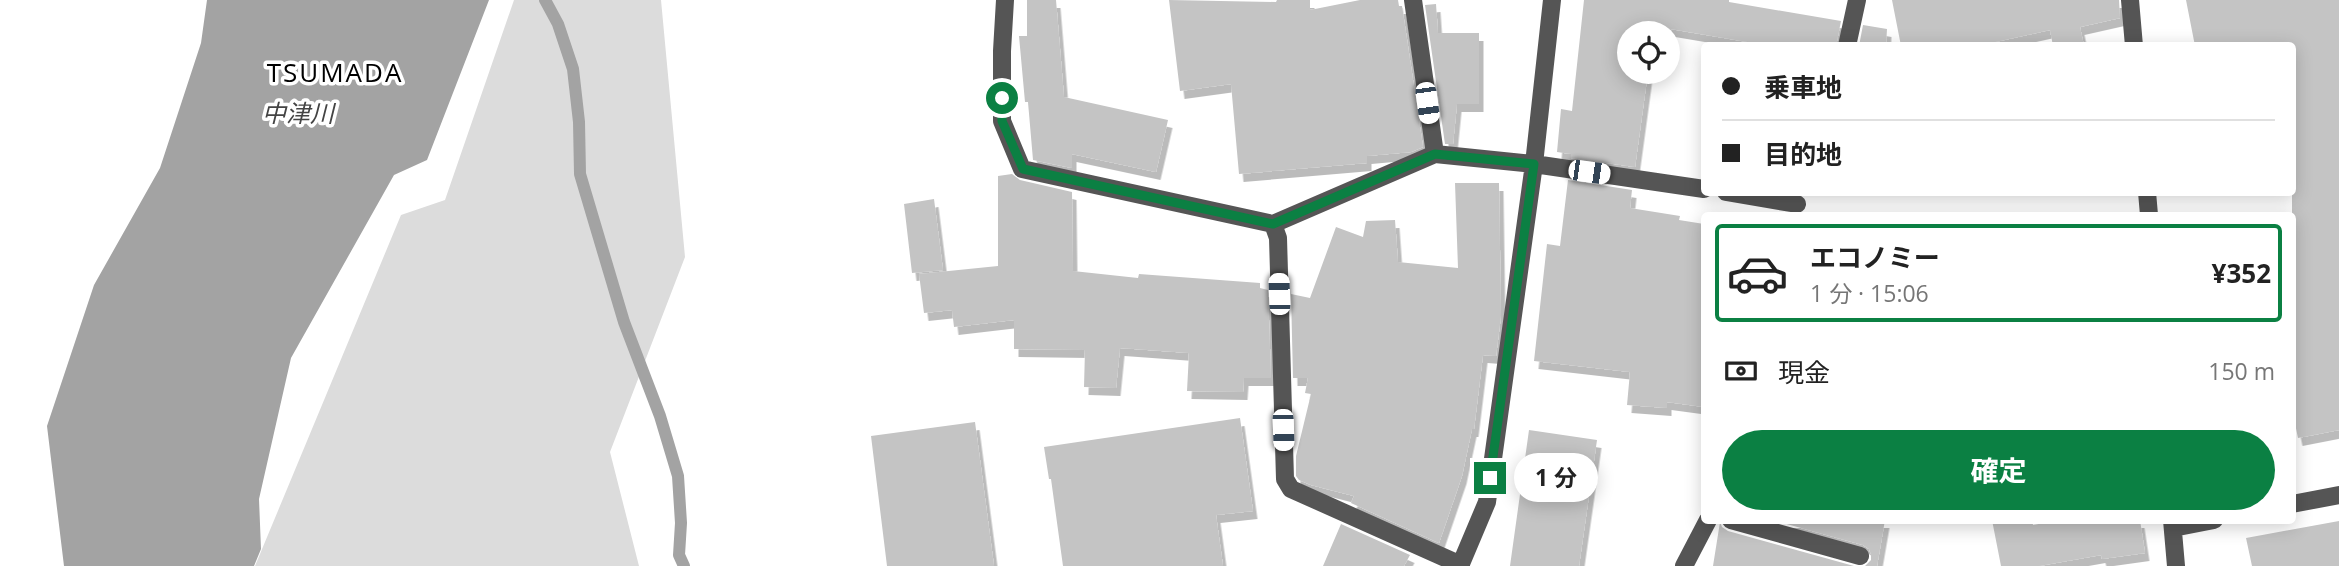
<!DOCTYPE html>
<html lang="ja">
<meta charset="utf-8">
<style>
:root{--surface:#fff;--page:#f2f2f2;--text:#222;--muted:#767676;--line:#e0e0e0;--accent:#0b8043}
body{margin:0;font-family:"Open Sans","Noto Sans JP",sans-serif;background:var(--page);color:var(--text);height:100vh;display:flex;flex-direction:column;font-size:26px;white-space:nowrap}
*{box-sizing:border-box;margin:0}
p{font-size:23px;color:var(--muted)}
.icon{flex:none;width:38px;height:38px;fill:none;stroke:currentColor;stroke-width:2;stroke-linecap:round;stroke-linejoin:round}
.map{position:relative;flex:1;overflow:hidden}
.details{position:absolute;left:1701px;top:212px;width:595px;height:312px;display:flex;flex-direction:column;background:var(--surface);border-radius:7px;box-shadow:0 4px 18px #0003}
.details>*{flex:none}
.top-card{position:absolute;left:1701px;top:42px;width:595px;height:154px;border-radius:7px;box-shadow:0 4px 18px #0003;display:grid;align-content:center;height:154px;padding:0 21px;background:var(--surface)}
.fabs{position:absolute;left:1617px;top:21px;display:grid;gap:14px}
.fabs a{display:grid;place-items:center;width:63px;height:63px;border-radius:50%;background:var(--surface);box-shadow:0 4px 18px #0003;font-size:35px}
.end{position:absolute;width:32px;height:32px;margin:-16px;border:9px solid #0b8043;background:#fff;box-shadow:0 0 0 4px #fff}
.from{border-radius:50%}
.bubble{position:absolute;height:49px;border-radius:24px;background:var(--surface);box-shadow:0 4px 18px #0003;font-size:23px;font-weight:700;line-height:49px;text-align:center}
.car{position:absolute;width:21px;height:42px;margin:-21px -10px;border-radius:9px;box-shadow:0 0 5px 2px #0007;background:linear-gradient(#fff 24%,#345 0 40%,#fff 0 76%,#345 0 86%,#fff 0)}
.top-card b{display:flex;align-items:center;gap:24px;height:66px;font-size:26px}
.top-card b+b{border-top:2px solid var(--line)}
.top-card i{width:18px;height:18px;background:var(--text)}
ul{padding:12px 0 0;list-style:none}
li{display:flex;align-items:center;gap:21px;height:98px;margin:0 14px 10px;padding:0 7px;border:4px solid transparent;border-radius:7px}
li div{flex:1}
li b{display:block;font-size:26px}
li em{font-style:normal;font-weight:700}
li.selected{border-color:var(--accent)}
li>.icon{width:63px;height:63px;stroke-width:1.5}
.pay{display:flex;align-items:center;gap:18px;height:77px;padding:0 21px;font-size:26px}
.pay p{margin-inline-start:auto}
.button{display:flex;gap:14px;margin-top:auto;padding:14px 21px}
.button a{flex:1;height:80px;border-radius:42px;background:var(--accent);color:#fff;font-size:28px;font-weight:700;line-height:80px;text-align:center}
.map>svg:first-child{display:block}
</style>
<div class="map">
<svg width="2339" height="566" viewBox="0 0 2339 566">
<defs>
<filter id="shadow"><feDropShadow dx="4.5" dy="8" stdDeviation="0" flood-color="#0004"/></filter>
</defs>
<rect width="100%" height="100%" fill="#fff"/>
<path fill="#dcdcdc" d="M 514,0 L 661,0 L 685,257 L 610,452 L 639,566 L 255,566 L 401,215 L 445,200 Z"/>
<path fill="#a3a3a3" d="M 207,0 L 489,0 L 427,160 L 394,175 L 291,358 L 259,499 L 261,549 L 254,566 L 64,566 L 47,426 L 94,285 L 160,168 L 201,43 Z"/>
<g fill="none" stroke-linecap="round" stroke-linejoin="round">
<path stroke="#a3a3a3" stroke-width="12" d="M 545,0 L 558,24 L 573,69 L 579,122 L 580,174 L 624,322 L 660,416 L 678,476 L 681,523 L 679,555 L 684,566"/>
</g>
<path fill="#c4c4c4" filter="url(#shadow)" d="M 1027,0 L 1056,0 L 1064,97 L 1168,120 L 1156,172 L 1072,154 L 1072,168 L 1033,160 L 1028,102 L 1025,102 L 1019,36 L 1027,36 Z
M 1169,0 L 1276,2 L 1277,0 L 1310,0 L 1310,10 L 1360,0 L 1398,0 L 1399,6 L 1402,6 L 1423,147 L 1411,152 L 1367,156 L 1367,163 L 1239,174 L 1231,84 L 1180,91 Z
M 1584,0 L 1729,0 L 1729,2 L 1841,21 L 1836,46 L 1771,46 L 1653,26 L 1652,33 L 1629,33 L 1629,72 L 1648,72 L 1635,167 L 1571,158 L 1571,154 L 1557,152 L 1561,109 L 1572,111 Z
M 1892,0 L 2119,0 L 2120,18 L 2080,27 L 2084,46 L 2053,46 L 2050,30 L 1977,46 L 1901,46 Z
M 2186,0 L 2339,0 L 2339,430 L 2298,438 L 2292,409 L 2292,46 L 2195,46 Z
M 1436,4 L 1438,33 L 1479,33 L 1479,104 L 1457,104 L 1453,144 L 1445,144 L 1425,5 Z
M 1863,25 L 1887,29 L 1886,46 L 1859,46 Z
M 1012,174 L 1020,180 L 1072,192 L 1073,271 L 1138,278 L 1139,274 L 1260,283 L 1260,288 L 1268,290 L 1271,378 L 1244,378 L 1243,392 L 1187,391 L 1189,353 L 1120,348 L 1116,388 L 1084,387 L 1085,350 L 1014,349 L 1014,320 L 954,327 L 952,310 L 924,313 L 919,274 L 998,266 L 998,176 Z
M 1568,180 L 1632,190 L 1630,208 L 1680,216 L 1679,220 L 1704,224 L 1704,407 L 1667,402 L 1667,408 L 1627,405 L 1630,372 L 1534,361 L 1547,244 L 1560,246 Z
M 1455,183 L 1499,183 L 1501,316 L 1496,356 L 1483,355 L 1474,429 L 1472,429 L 1462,476 L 1439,543 L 1351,503 L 1354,496 L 1311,485 L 1299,480 L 1296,476 L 1296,456 L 1311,394 L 1305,393 L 1308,378 L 1293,378 L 1291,294 L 1310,298 L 1336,227 L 1363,237 L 1366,221 L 1395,220 L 1398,262 L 1458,268 Z
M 934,199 L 943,270 L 912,273 L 904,204 Z
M 1240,418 L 1253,511 L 1216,515 L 1223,566 L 1063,566 L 1051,479 L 1049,479 L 1044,447 Z
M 975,422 L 994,566 L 887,566 L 871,436 Z
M 1529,430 L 1597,440 L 1579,566 L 1510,566 Z
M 1772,520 L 1885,520 L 1877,566 L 1865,566 L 1871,560 L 1871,554 L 1869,549 L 1863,545 Z
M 1992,520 L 2032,520 L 2033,525 L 2061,520 L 2140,520 L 2145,553 L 2102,559 L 2101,555 L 2039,566 L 2001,566 Z
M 2339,521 L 2339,566 L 2252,566 L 2246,538 Z
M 1720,522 L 1722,527 L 1728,531 L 1854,566 L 1713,566 Z
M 1341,524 L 1410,555 L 1404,566 L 1323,566 Z"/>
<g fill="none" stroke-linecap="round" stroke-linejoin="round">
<path stroke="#555" stroke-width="18" d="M 1005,0 L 1002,51 L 1002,121 L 1022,169 L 1273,224 L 1278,238 L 1285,479 L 1291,489 L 1461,565
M 1413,0 L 1435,154
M 2130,0 L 2134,46
M 1847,46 L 1857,0
M 1726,192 L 1797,204
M 2147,192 L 2149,215
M 1273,224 L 1435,154 L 1534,164 L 1704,189
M 2292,504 L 2339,495
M 1731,520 L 1860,556
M 2172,520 L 2176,566
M 2173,528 L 2214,520
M 1460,566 L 1487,502 L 1534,164 L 1552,0
M 1684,566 L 1708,520"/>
</g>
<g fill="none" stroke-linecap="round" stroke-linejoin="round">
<path stroke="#0b8043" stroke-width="9" d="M 1002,98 L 1002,121 L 1023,169 L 1273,224 L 1435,154 L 1534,164 L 1490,478"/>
</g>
<g text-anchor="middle" stroke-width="7" stroke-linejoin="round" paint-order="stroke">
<g font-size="24" font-style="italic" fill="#444" stroke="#fff">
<text x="298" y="122">中津川</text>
</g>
<g font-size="26" letter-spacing="2" fill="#000" stroke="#fff">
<text x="335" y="82">TSUMADA</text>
</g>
</g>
</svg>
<div class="fabs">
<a><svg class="icon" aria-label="locate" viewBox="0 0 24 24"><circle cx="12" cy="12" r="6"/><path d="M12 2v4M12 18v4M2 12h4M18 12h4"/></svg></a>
</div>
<i class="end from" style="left:1002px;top:98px"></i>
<i class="end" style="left:1490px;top:478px"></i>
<div class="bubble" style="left:1514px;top:453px;width:84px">1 分</div>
<i class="car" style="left:1427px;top:103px;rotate:172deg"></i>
<i class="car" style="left:1589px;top:172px;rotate:98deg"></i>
<i class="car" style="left:1279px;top:294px;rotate:358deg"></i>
<i class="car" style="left:1283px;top:430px;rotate:178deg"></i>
<div class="top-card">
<b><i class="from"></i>乗車地</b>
<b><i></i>目的地</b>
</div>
<section class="details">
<ul>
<li class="selected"><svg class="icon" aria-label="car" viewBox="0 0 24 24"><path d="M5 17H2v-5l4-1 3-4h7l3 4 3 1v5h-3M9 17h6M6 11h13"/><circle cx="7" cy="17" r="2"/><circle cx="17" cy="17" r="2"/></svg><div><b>エコノミー</b><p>1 分 · 15:06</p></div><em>¥352</em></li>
</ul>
<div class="pay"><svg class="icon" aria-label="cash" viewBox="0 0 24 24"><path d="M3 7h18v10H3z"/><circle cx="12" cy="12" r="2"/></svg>現金<p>150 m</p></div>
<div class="button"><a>確定</a></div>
</section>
</div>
